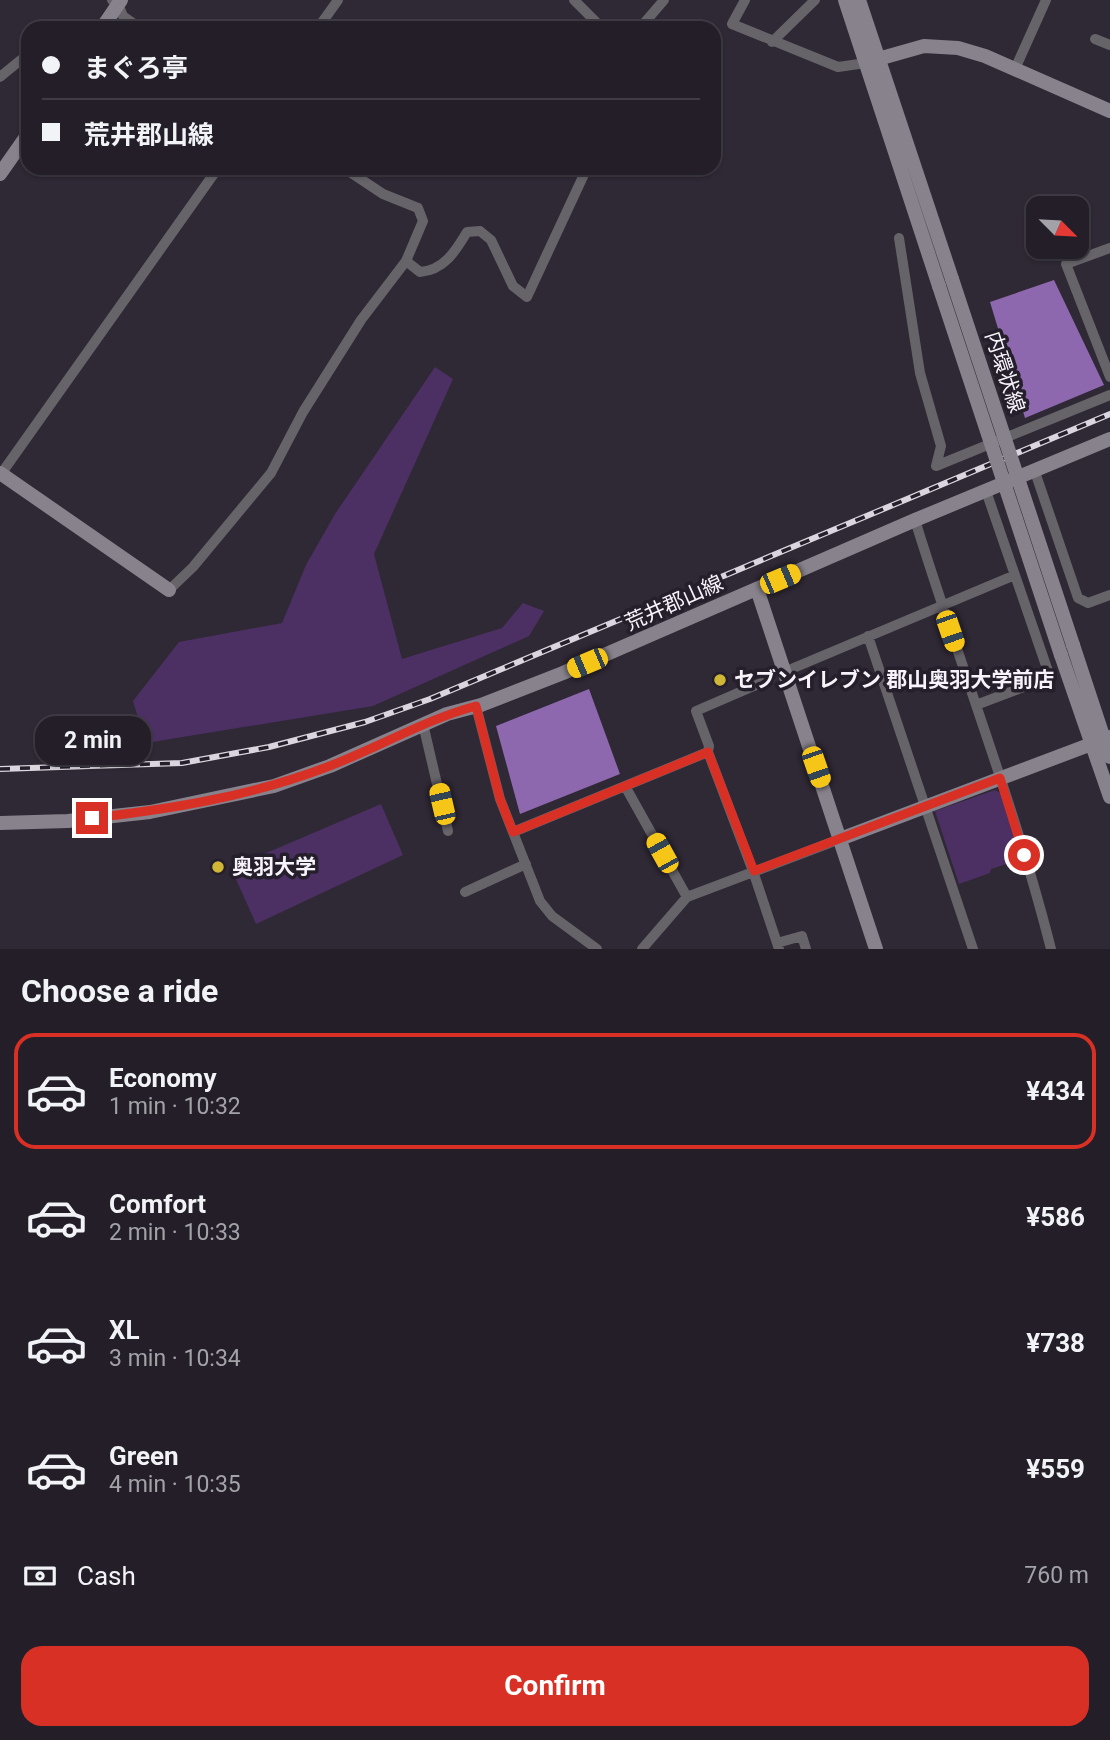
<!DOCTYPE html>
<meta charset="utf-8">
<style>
:root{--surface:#231e28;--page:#2f2b34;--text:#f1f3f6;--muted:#a3a2a8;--line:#403c45;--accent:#d93025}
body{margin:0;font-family:Roboto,"Noto Sans JP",sans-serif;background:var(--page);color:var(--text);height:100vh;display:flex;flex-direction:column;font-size:26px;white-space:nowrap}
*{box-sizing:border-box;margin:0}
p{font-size:23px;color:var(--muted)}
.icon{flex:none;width:38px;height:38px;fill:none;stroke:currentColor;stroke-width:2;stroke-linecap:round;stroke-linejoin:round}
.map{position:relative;height:949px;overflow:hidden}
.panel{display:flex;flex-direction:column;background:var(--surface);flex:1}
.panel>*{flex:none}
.guide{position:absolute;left:21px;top:21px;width:700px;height:154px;border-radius:21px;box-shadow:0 2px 5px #0004,0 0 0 2px var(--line);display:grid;align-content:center;height:154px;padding:0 21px;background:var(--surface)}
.needle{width:46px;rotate:114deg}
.buttons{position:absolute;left:1026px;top:196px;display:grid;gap:14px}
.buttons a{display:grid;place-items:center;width:63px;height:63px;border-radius:14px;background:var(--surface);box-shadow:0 2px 5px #0004,0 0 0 2px var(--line);font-size:35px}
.end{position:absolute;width:32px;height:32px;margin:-16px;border:9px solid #d93025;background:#fff;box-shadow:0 0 0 4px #fff}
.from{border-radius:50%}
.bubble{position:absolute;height:49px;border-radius:21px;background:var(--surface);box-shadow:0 2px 5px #0004,0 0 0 2px var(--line);font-size:23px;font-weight:700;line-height:49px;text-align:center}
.car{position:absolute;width:21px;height:42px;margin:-21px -10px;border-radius:9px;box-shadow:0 0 5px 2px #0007;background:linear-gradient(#f5c518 24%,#345 0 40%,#f5c518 0 76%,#345 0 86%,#f5c518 0)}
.guide b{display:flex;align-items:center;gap:24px;height:66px;font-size:26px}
.guide b+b{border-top:2px solid var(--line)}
.guide i{width:18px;height:18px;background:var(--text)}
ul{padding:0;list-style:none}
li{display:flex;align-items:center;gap:21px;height:116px;margin:0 14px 10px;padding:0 7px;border:4px solid transparent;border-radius:21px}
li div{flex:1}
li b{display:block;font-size:26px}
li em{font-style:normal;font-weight:700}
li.active{border-color:var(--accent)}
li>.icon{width:63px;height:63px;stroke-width:1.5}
h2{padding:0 21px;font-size:32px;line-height:84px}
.pay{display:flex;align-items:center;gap:18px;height:77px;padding:0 21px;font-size:26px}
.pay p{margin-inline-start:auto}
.cta{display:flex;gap:14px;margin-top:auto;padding:14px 21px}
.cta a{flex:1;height:80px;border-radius:21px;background:var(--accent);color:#fff;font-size:28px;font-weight:700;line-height:80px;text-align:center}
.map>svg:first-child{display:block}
</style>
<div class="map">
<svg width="1110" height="949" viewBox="0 0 1110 949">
<rect width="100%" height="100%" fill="#2f2835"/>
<path fill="#4c3063" d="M 435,367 L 453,379 L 374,554 L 402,659 L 502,628 L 523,603 L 544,611 L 529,636 L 373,706 L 146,743 L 133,701 L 179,642 L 282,623 L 306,565 L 335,514 Z
M 995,790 L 1000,793 L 1022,859 L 991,869 L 990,873 L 959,884 L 935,811 Z
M 381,804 L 403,855 L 256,924 L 231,868 Z"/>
<path fill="#8e68af" d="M 1054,280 L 1104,385 L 1025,418 L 990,302 Z
M 589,689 L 620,774 L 520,814 L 496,726 Z"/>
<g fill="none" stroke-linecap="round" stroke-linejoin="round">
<path stroke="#666369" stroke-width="10" d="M 112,0 L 118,4 L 123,16 L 140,28
M 574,0 L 602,28
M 745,0 L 732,24 L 838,67 L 866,63
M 318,28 L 338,0
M 640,28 L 664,0
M 1095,39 L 1110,45
M 772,42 L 815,0
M 1015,69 L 1046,0
M 0,77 L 28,54
M 899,238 L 920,373 L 941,446 L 936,466
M 1110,248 L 1066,264 L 1110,377
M 406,261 L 420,272 C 444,270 455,252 467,232 L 480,231 L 491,240 L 513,286 L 527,297 L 587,168
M 936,466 L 1110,395
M 1034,469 L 1078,598 L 1088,603 L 1110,595
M 1,474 L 218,168
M 915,520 C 959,663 1014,803 1051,949
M 169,590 L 193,567 L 271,473 L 303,412 L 361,320 L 406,261 L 423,221 L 418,208 L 383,194 L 344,168
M 868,636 L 973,949
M 784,672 L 1015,575
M 770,679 L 696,711 L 709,746 L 708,752 L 753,871 L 779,949
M 976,705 L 1050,677 L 986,491
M 476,706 L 500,799 L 540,901 L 552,916 L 597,949
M 423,724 L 448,831
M 625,786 L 687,897
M 513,832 L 708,752
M 465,892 L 526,864
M 777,943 L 802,936 L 806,949
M 642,949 L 687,897 L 840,839"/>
<path stroke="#87828c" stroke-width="14" d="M 845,0 L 939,286
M 859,0 L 952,279
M 102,28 L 121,0
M 871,61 L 924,46 L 958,48 L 985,56 L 1110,111
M 0,174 L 28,134
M 0,473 L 169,590
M 757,589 L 876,949
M 1073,645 L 1110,757
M 1061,655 L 1110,797
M 0,823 L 68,821 L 150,812 L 274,786 L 330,766 L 447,714 L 481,705 L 563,673 L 915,520 L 1110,439
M 840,839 L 1110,737"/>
<defs>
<path id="rail" d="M 0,769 L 182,763 L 269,747 L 365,722 L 430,699 L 1110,414"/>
</defs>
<use href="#rail" stroke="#dad5de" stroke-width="6"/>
<use href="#rail" stroke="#251e2b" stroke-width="3.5" stroke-dasharray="10" stroke-linecap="butt"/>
<path stroke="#87828c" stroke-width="14" d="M 952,279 L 1073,645
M 939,286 L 1061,655"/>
</g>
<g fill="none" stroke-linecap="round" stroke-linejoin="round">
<path stroke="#d93025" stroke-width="9" d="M 92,818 C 172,809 251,796 327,767 C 378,748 424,720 476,706 L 500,799 L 513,832 L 708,752 L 754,871 L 1000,778 L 1024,855"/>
</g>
<g fill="#d0b736" stroke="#251e2b" stroke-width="2.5">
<circle cx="720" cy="680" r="7"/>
<circle cx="218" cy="867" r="7"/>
</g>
<g text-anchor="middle" stroke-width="7" stroke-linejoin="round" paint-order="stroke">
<g font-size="21" fill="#f7f3fb" stroke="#251e2b">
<text transform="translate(1005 372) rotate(72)" y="7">内環状線</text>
<text transform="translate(674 603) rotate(-24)" y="7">荒井郡山線</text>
</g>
<g font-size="21" font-weight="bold" fill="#f7f3fb" stroke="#251e2b" text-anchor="start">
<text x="734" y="687">セブンイレブン 郡山奥羽大学前店</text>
<text x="232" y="874">奥羽大学</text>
</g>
</g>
</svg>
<div class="buttons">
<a><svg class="needle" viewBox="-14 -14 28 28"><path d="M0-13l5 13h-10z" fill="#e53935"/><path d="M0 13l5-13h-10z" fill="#a3a2a8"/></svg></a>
</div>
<i class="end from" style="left:1024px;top:855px"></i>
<i class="end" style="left:92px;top:818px"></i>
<div class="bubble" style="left:35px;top:716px;width:116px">2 min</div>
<i class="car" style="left:780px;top:579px;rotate:67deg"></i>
<i class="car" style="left:950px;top:631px;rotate:161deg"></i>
<i class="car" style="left:587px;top:663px;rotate:247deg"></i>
<i class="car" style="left:816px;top:767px;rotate:161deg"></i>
<i class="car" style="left:442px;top:804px;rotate:347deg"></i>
<i class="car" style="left:662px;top:853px;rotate:331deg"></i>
<div class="guide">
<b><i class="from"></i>まぐろ亭</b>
<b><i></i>荒井郡山線</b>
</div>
</div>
<section class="panel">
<h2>Choose a ride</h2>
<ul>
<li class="active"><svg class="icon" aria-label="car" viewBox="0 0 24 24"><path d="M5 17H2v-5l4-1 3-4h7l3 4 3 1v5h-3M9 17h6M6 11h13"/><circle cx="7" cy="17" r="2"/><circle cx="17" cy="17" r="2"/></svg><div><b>Economy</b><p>1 min · 10:32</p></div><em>¥434</em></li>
<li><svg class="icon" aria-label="car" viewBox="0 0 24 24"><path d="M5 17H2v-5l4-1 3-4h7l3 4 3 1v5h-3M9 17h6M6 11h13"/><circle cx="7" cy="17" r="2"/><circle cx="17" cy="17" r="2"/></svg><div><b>Comfort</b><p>2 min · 10:33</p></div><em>¥586</em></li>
<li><svg class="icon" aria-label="car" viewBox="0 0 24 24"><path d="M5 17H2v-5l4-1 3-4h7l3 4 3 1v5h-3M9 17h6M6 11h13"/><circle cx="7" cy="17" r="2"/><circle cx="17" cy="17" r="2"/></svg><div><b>XL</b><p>3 min · 10:34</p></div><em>¥738</em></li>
<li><svg class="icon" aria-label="car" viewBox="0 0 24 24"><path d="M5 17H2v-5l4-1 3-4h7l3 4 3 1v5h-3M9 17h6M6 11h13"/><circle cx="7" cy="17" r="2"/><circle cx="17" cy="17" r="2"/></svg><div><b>Green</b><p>4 min · 10:35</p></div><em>¥559</em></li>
</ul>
<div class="pay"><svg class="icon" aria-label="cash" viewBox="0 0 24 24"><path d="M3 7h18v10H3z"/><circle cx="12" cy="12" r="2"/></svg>Cash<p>760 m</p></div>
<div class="cta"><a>Confirm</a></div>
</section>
